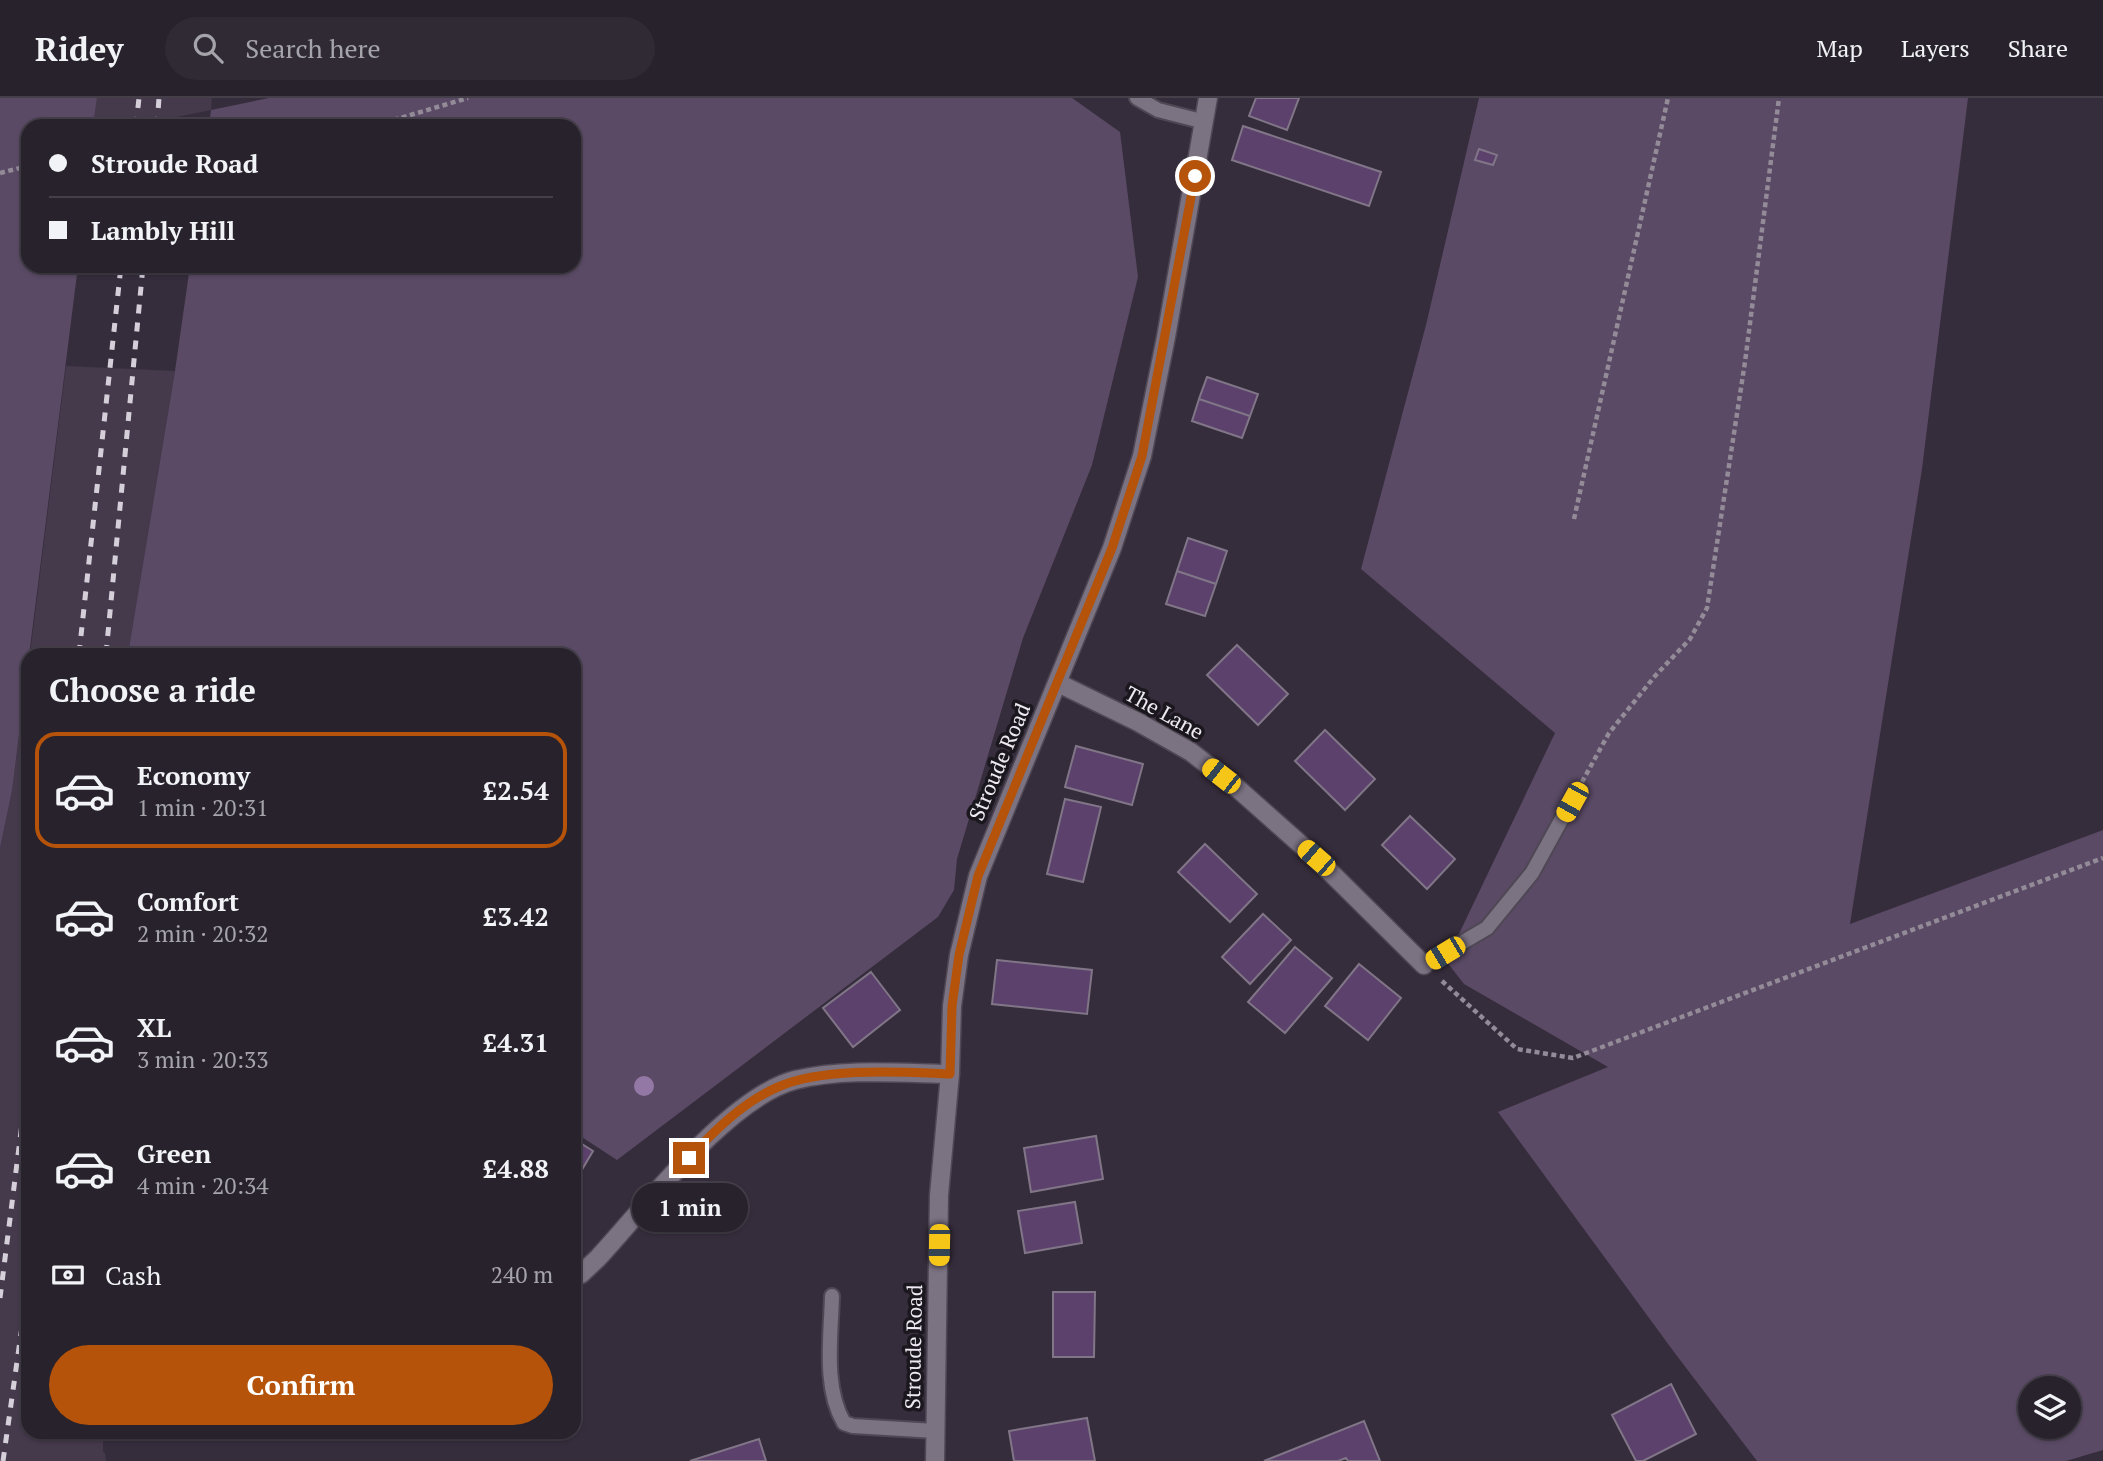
<!DOCTYPE html>
<meta charset="utf-8">
<style>
:root{--surface:#28222d;--page:#302a35;--text:#f1f3f6;--muted:#a5a4aa;--line:#443f49;--accent:#b45309}
body{margin:0;font-family:"PT Serif",serif;background:var(--page);color:var(--text);height:100vh;display:flex;flex-direction:column;font-size:26px;white-space:nowrap}
*{box-sizing:border-box;margin:0}
p{font-size:23px;color:var(--muted)}
.icon{flex:none;width:38px;height:38px;fill:none;stroke:currentColor;stroke-width:2;stroke-linecap:round;stroke-linejoin:round}
.map{position:relative;flex:1;overflow:hidden}
.details{position:absolute;left:21px;top:550px;width:560px;height:791px;display:flex;flex-direction:column;background:var(--surface);border-radius:21px;box-shadow:0 2px 5px #0004,0 0 0 2px var(--line)}
.details>*{flex:none}
.guide{position:absolute;left:21px;top:21px;width:560px;height:154px;border-radius:21px;box-shadow:0 2px 5px #0004,0 0 0 2px var(--line);display:grid;align-content:center;height:154px;padding:0 28px;background:var(--surface)}
.tools{position:absolute;left:2018px;top:1278px;display:grid;gap:14px}
.tools a{display:grid;place-items:center;width:63px;height:63px;border-radius:50%;background:var(--surface);box-shadow:0 2px 5px #0004,0 0 0 2px var(--line);font-size:35px}
.end{position:absolute;width:32px;height:32px;margin:-16px;border:9px solid #b45309;background:#fff;box-shadow:0 0 0 4px #fff}
.from{border-radius:50%}
.bubble{position:absolute;height:49px;border-radius:24px;background:var(--surface);box-shadow:0 2px 5px #0004,0 0 0 2px var(--line);font-size:23px;font-weight:800;line-height:49px;text-align:center}
.car{position:absolute;width:21px;height:42px;margin:-21px -10px;border-radius:9px;box-shadow:0 0 5px 2px #0007;background:linear-gradient(#f5c518 24%,#345 0 40%,#f5c518 0 76%,#345 0 86%,#f5c518 0)}
.guide b{display:flex;align-items:center;gap:24px;height:66px;font-size:26px}
.guide b+b{border-top:2px solid var(--line)}
.guide i{width:18px;height:18px;background:var(--text)}
ul{padding:0;list-style:none}
li{display:flex;align-items:center;gap:21px;height:116px;margin:0 14px 10px;padding:0 14px;border:4px solid transparent;border-radius:21px}
li div{flex:1}
li b{display:block;font-size:26px}
li em{font-style:normal;font-weight:800}
li.current{border-color:var(--accent)}
li>.icon{width:63px;height:63px;stroke-width:1.5}
h2{padding:0 28px;font-size:32px;line-height:84px}
.pay{display:flex;align-items:center;gap:18px;height:77px;padding:0 28px;font-size:26px}
.pay p{margin-inline-start:auto}
.cta{display:flex;gap:14px;margin-top:auto;padding:14px 28px}
.cta a{flex:1;height:80px;border-radius:42px;background:var(--accent);color:#fff;font-size:28px;font-weight:800;line-height:80px;text-align:center}
header{display:flex;align-items:center;gap:42px;box-sizing:border-box;height:98px;padding:0 35px;background:var(--surface);border-bottom:2px solid var(--line)}
header strong{font-size:33px}
nav{display:flex;gap:38px;margin-inline-start:auto;font-size:24px}
.search{width:490px;height:63px;background:var(--page);display:flex;align-items:center;gap:18px;box-sizing:border-box;padding:0 24px;border-radius:38px;color:var(--muted);font-size:26px}
.map>svg:first-child{display:block}
</style>
<header>
<strong>Ridey</strong>
<div class="search"><svg class="icon" aria-label="search" viewBox="0 0 24 24"><circle cx="10" cy="10" r="6"/><path d="M15 15l6 6"/></svg>Search here</div>
<nav><a>Map</a><a>Layers</a><a>Share</a></nav>
</header>
<div class="map">
<svg width="2103" height="1363" viewBox="0 0 2103 1363">
<rect width="100%" height="100%" fill="#362d3c"/>
<path fill="#45394c" d="M 97,0 L 212,0 L 211,12 L 133,28 L 93,28 Z
M 66,268 L 175,273 L 128,556 L 30,556 Z
M 28,569 L 28,1334 L 103,1334 L 103,1354 L 105,1355 L 106,1363 L 0,1363 L 0,750 L 12,693 Z"/>
<path fill="#5a4a65" fill-rule="evenodd" d="M 0,0 L 97,0 L 93,28 L 28,28 L 28,168 L 78,168 L 12,693 L 0,750 Z
M 269,0 L 1072,0 L 1120,34 L 1138,179 L 1092,367 L 1023,540 L 957,761 L 954,792 L 938,819 L 617,1062 L 574,1034 L 574,556 L 128,556 L 175,273 L 190,168 L 574,168 L 574,28 L 209,28 L 211,12 Z
M 1479,0 L 1968,0 L 1922,371 L 1850,826 L 2103,732 L 2103,1352 L 2066,1363 L 1757,1363 L 1674,1254 L 1498,1014 L 1608,969 L 1464,886 L 1446,863 L 1555,635 L 1361,471 L 1426,227 ZM 2030,1290 L 2068,1290 L 2068,1328 L 2030,1328 Z"/>
<path fill="#5b416c" stroke="#807687" stroke-width="2" d="M 1256,0 L 1299,0 L 1287,32 L 1249,18 Z
M 1243,28 L 1381,74 L 1369,108 L 1232,62 Z
M 1479,51 L 1497,57 L 1493,67 L 1475,62 Z
M 1207,279 L 1258,296 L 1250,318 L 1199,301 Z
M 1199,301 L 1250,318 L 1242,340 L 1192,323 Z
M 1188,440 L 1227,453 L 1216,486 L 1177,473 Z
M 1177,473 L 1216,486 L 1205,518 L 1166,506 Z
M 1237,547 L 1288,596 L 1258,627 L 1207,577 Z
M 1325,632 L 1375,681 L 1345,712 L 1295,663 Z
M 1076,648 L 1143,666 L 1132,707 L 1065,689 Z
M 1065,701 L 1101,709 L 1083,784 L 1047,776 Z
M 1410,718 L 1455,761 L 1427,791 L 1382,747 Z
M 1205,746 L 1257,796 L 1230,824 L 1178,774 Z
M 1263,816 L 1291,842 L 1250,886 L 1222,859 Z
M 1295,849 L 1332,880 L 1285,935 L 1248,904 Z
M 997,862 L 1092,872 L 1087,916 L 992,906 Z
M 1359,866 L 1401,900 L 1368,942 L 1325,908 Z
M 871,874 L 900,912 L 853,949 L 823,910 Z
M 1096,1038 L 1103,1081 L 1031,1094 L 1024,1050 Z
M 574,1041 L 593,1053 L 574,1085 Z
M 1075,1104 L 1082,1145 L 1025,1155 L 1018,1113 Z
M 1053,1194 L 1095,1194 L 1094,1259 L 1053,1259 Z
M 1671,1286 L 1696,1336 L 1643,1363 L 1636,1363 L 1612,1317 Z
M 1087,1320 L 1095,1363 L 1014,1363 L 1009,1333 Z
M 1364,1323 L 1380,1363 L 1348,1363 L 1346,1360 L 1338,1363 L 1264,1363 Z
M 262,1334 L 304,1334 L 304,1339 L 262,1339 Z
M 759,1341 L 766,1363 L 690,1363 Z"/>
<g fill="none" stroke-linecap="round" stroke-linejoin="round">
<defs>
<path id="service" d="M 1137,0 L 1158,12 L 1205,24
M 1424,867 L 1487,830 L 1532,775 L 1571,704
M 832,1198 C 831,1239 823,1289 844,1325 L 853,1328 L 935,1333"/>
<path id="minor" d="M 1058,585 L 1138,624 L 1191,654 L 1236,689 L 1316,760 L 1424,867
M 574,1179 L 581,1176 L 598,1160 C 645,1109 729,999 795,982 C 844,970 900,975 950,976"/>
<path id="tertiary" d="M 935,1363 L 939,1097 L 950,976 L 952,908 L 959,857 L 978,778 L 1112,450 L 1142,358 L 1166,239 L 1208,0"/>
</defs>
<use href="#service" stroke="#4f4854" stroke-width="18"/>
<use href="#minor" stroke="#4f4854" stroke-width="21"/>
<use href="#tertiary" stroke="#4f4854" stroke-width="21"/>
<path stroke="#938c98" stroke-width="4.5" stroke-dasharray="5 3.5" stroke-linecap="butt" d="M 343,28 L 390,23 L 468,0
M 0,75 L 28,68
M 1574,421 L 1668,0
M 1582,684 L 1609,635 L 1655,578 L 1690,541 L 1707,510 L 1745,264 L 1779,0
M 1442,883 L 1517,951 L 1573,960 L 2103,760"/>
<use href="#service" stroke="#7b7282" stroke-width="14"/>
<use href="#minor" stroke="#7b7282" stroke-width="18"/>
<use href="#tertiary" stroke="#7b7282" stroke-width="18"/>
<path stroke="#d5cfda" stroke-width="5" stroke-dasharray="9 9" stroke-linecap="butt" d="M 136,28 L 139,0
M 157,28 L 159,0
M 79,556 L 121,168
M 106,556 L 143,168
M 0,1200 L 28,978
M 3,1363 L 28,1186"/>
</g>
<circle fill="#9378a5" cx="644" cy="988" r="10"/>
<g fill="none" stroke-linecap="round" stroke-linejoin="round">
<path stroke="#b45309" stroke-width="9" d="M 689,1060 C 714,1033 743,1004 778,989 C 823,969 900,974 950,976 L 952,908 L 959,857 L 978,778 L 1112,450 L 1142,358 L 1195,78"/>
</g>
<g text-anchor="middle" stroke-width="7" stroke-linejoin="round" paint-order="stroke">
<g font-size="21" fill="#efe9f3" stroke="#1b171e">
<text transform="translate(1164 615) rotate(29)" y="7">The Lane</text>
<text transform="translate(1000 664) rotate(-67)" y="7">Stroude Road</text>
<text transform="translate(914 1249) rotate(-89)" y="7">Stroude Road</text>
</g>
</g>
</svg>
<div class="tools">
<a><svg class="icon" aria-label="layers" viewBox="0 0 24 24"><path d="M12 4l9 5-9 5-9-5zM3 14l9 5 9-5"/></svg></a>
</div>
<i class="end from" style="left:1195px;top:78px"></i>
<i class="end" style="left:689px;top:1060px"></i>
<div class="bubble" style="left:632px;top:1085px;width:116px">1 min</div>
<i class="car" style="left:1221px;top:678px;rotate:308deg"></i>
<i class="car" style="left:1572px;top:704px;rotate:209deg"></i>
<i class="car" style="left:1316px;top:760px;rotate:311deg"></i>
<i class="car" style="left:1445px;top:855px;rotate:239deg"></i>
<i class="car" style="left:939px;top:1147px;rotate:181deg"></i>
<div class="guide">
<b><i class="from"></i>Stroude Road</b>
<b><i></i>Lambly Hill</b>
</div>
<section class="details">
<h2>Choose a ride</h2>
<ul>
<li class="current"><svg class="icon" aria-label="car" viewBox="0 0 24 24"><path d="M5 17H2v-5l4-1 3-4h7l3 4 3 1v5h-3M9 17h6M6 11h13"/><circle cx="7" cy="17" r="2"/><circle cx="17" cy="17" r="2"/></svg><div><b>Economy</b><p>1 min · 20:31</p></div><em>£2.54</em></li>
<li><svg class="icon" aria-label="car" viewBox="0 0 24 24"><path d="M5 17H2v-5l4-1 3-4h7l3 4 3 1v5h-3M9 17h6M6 11h13"/><circle cx="7" cy="17" r="2"/><circle cx="17" cy="17" r="2"/></svg><div><b>Comfort</b><p>2 min · 20:32</p></div><em>£3.42</em></li>
<li><svg class="icon" aria-label="car" viewBox="0 0 24 24"><path d="M5 17H2v-5l4-1 3-4h7l3 4 3 1v5h-3M9 17h6M6 11h13"/><circle cx="7" cy="17" r="2"/><circle cx="17" cy="17" r="2"/></svg><div><b>XL</b><p>3 min · 20:33</p></div><em>£4.31</em></li>
<li><svg class="icon" aria-label="car" viewBox="0 0 24 24"><path d="M5 17H2v-5l4-1 3-4h7l3 4 3 1v5h-3M9 17h6M6 11h13"/><circle cx="7" cy="17" r="2"/><circle cx="17" cy="17" r="2"/></svg><div><b>Green</b><p>4 min · 20:34</p></div><em>£4.88</em></li>
</ul>
<div class="pay"><svg class="icon" aria-label="cash" viewBox="0 0 24 24"><path d="M3 7h18v10H3z"/><circle cx="12" cy="12" r="2"/></svg>Cash<p>240 m</p></div>
<div class="cta"><a>Confirm</a></div>
</section>
</div>
